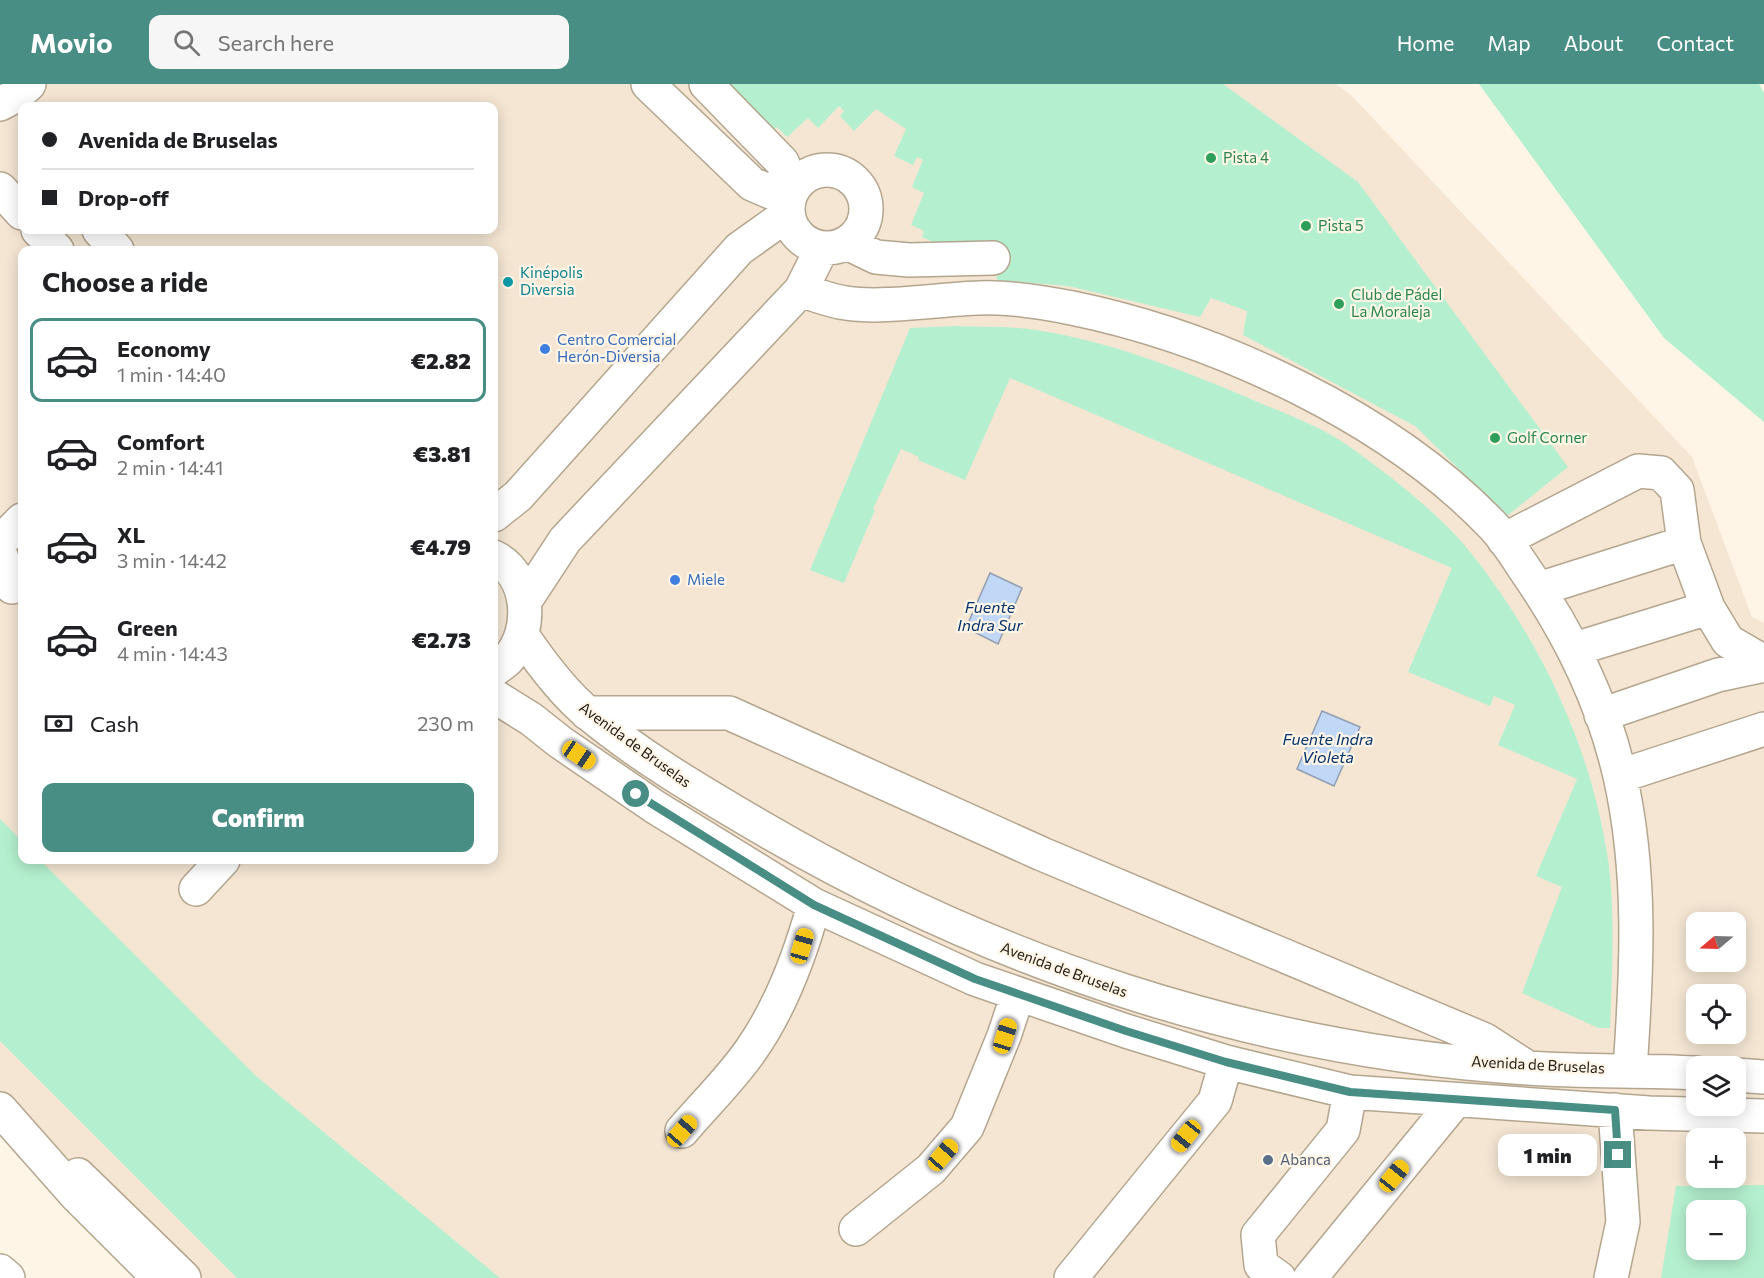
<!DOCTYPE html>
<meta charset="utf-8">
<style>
:root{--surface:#fff;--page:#f6f6f6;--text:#202124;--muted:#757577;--line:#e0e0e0;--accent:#488e85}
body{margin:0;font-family:Commissioner,sans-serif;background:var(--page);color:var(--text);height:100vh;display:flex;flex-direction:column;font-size:22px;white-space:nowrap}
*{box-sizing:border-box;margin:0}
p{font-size:20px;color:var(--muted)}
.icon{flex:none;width:33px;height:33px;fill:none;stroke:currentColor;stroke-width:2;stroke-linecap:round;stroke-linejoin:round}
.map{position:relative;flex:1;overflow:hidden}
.drawer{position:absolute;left:18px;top:162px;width:480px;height:618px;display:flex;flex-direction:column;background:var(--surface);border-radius:12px;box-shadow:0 3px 15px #0003}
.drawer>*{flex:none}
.hud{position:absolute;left:18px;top:18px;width:480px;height:132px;border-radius:12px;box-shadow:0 3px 15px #0003;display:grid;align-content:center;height:132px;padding:0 24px;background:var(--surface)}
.needle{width:39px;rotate:251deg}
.controls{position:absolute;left:1686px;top:828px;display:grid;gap:12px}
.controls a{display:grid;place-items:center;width:60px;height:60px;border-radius:12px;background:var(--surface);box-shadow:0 3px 15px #0003;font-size:30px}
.end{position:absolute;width:27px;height:27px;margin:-14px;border:8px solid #488e85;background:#fff;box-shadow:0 0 0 3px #fff}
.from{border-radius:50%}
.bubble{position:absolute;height:42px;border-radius:12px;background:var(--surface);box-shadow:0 3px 15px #0003;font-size:20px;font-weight:800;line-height:42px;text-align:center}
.car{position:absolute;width:18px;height:36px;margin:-18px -9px;border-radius:8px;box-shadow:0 0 4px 2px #0007;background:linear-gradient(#f5c518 24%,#345 0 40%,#f5c518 0 76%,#345 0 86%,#f5c518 0)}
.hud b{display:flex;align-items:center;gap:21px;height:57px;font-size:22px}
.hud b+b{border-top:2px solid var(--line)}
.hud i{width:15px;height:15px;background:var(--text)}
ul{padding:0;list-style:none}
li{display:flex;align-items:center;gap:18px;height:84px;margin:0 12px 9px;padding:0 12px;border:3px solid transparent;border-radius:12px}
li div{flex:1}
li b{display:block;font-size:22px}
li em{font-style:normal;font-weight:800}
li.selected{border-color:var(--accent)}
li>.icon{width:54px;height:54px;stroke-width:1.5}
h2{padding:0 24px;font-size:27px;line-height:72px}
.pay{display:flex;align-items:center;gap:15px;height:66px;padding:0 24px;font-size:22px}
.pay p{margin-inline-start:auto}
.cta{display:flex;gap:12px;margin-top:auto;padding:12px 24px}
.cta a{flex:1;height:69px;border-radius:12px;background:var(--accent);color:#fff;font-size:24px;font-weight:800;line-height:69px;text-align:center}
header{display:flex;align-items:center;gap:36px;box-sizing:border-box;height:84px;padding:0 30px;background:var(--accent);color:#fff}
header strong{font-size:28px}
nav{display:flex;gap:33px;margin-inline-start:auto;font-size:21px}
.search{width:420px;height:54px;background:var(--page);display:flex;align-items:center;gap:15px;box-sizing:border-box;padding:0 21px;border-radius:12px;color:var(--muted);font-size:22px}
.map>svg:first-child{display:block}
</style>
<header>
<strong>Movio</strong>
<div class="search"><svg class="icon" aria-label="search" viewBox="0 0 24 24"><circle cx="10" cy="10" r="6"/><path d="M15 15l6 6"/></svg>Search here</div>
<nav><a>Home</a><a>Map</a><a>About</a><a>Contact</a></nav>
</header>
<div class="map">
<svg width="1764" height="1194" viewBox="0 0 1764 1194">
<rect width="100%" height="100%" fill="#fff5e6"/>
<path fill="#f5e6d3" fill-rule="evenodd" d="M 0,0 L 1336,0 L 1351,11 L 1692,373 L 1752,533 L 1764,539 L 1764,1194 L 184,1194 L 0,1025 ZM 22,22 L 494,22 L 494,146 L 22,146 ZM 22,166 L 494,166 L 494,776 L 22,776 ZM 1696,838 L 1736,838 L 1736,878 L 1696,878 ZM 1696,910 L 1736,910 L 1736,950 L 1696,950 ZM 1696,982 L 1736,982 L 1736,1022 L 1696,1022 ZM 1696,1054 L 1736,1054 L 1736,1094 L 1696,1094 ZM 1696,1126 L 1736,1126 L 1736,1166 L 1696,1166 Z"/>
<path fill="#b4f0cf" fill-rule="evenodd" d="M 725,0 L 1223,0 L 1358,98 L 1568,383 L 1507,432 L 1415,342 L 1243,251 L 1247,227 L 1211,214 L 1200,233 L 1068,202 L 997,196 L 996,157 L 940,161 L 922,153 L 924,147 L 911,141 L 924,109 L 912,103 L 923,76 L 917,73 L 913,81 L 894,72 L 906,45 L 876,25 L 854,47 L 840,32 L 844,27 L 839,22 L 818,44 L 808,34 L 787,53 L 777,43 L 772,48 Z
M 1479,0 L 1759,0 L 1764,9 L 1764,338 L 1664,254 Z
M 954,242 C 981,243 1009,242 1036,246 C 1108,257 1177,284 1244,312 C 1277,327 1317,340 1347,361 C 1387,389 1441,431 1471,469 C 1540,556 1589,658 1607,769 C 1616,826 1612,886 1610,944 L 1598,944 L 1522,909 L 1562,803 L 1536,792 L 1577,695 L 1498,661 L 1515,621 L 1494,612 L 1490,622 L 1408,588 L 1452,484 L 1010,294 L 965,396 L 918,376 L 919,373 L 901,365 L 873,425 L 875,426 L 844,499 L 810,486 L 910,244 Z
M 0,735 L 22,757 L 22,776 L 40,776 L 256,992 L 500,1194 L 237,1194 L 0,957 Z
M 1764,1101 L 1764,1194 L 1661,1194 L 1676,1102 ZM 1696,1126 L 1736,1126 L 1736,1166 L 1696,1166 Z"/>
<path fill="#c1d7f6" stroke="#919fb2" stroke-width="1.5" d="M 990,489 L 1022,504 L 998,560 L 966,544 Z
M 1322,627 L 1360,643 L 1334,702 L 1297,685 Z"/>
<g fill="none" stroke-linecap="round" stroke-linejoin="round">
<defs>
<path id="minor" d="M 648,0 L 752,100 L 789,116
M 706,0 L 782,78 L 793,104
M 0,20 L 17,11 L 29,0
M788 125a39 39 0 1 1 78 0a39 39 0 1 1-78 0Z
M 0,105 L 22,129
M 38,146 L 57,166
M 99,146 L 117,166
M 847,159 L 876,173 L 909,176 L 993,174
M 801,206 C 815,211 831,217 846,219 C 882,225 941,215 979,214 C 1006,212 1046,219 1072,224 C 1218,254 1391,334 1494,443 C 1506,456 1516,472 1526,487 C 1569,549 1603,618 1620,692 C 1642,789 1637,887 1630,985
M 494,431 L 518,412 L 739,165 L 788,130
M 1504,456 L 1638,387 L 1661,389 L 1677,406 L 1684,459 L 1708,524 L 1728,557 L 1764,578
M 0,458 L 22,436
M 0,469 L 12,503
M 494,473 C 530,491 534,546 508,575 C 504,579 498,583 494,586
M 1539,505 L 1684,459
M 525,517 L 565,456 L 801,206 L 822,164
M 522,551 C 541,579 563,609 589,630 C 641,673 699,707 757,741 C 992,879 1254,967 1528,984 C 1584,988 1640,986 1696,989
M 1575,565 L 1708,524
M 494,612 L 531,635 L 560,658 L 655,723 L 814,821 L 975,895 L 1126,947 L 1226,978 L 1350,1008 L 1649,1029 L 1764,1032
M 587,629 L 729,629 L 1042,770 L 1485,956 L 1525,982
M 1601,631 L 1718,591 L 1764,581
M 1620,692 L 1764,645
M 196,805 L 223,776
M 1736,991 L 1764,993
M 682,1047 C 704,1021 731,995 751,966 C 781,923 800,872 814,821
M 78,1091 L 184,1194
M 856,1145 L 931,1085 L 967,1043 L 1004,952 L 1018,910
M 1071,1194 L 1215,1017 L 1226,978
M 1279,1194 L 1261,1181 L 1258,1151 L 1343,1046 L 1350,1008
M 1310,1194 L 1456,1016
M 1611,1194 L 1623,1138 L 1615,1026"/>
<path id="highway" d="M 0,1025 L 76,1111 L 159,1194
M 0,1187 L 8,1194"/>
</defs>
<use href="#minor" stroke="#b4a58e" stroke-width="36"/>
<use href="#highway" stroke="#b4a58e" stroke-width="36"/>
<use href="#minor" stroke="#fff" stroke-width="33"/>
<use href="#highway" stroke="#fff" stroke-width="33"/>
</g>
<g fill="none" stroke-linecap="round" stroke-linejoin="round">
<path stroke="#488e85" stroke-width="8" d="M 636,710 L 814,821 L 975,895 L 1126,947 L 1226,978 L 1350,1008 L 1615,1026 L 1618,1071"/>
</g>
<g fill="#2e9e5b" stroke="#fff5e6" stroke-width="2">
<circle cx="1211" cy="74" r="6"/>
<circle cx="1306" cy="142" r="6"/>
<circle cx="1339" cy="220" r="6"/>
<circle cx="1495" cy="354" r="6"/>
</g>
<circle fill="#0f9aa8" stroke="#fff5e6" stroke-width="2" cx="508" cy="198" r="6"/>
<g fill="#3f7fe0" stroke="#fff5e6" stroke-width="2">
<circle cx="545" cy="265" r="6"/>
<circle cx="675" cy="496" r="6"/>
</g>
<circle fill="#5c6f8a" stroke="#fff5e6" stroke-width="2" cx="1268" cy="1076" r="6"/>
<g text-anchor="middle" stroke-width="4.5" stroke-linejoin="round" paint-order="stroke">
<g font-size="15" fill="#27864d" stroke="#fff5e6" text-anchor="start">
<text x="1223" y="79">Pista 4</text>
<text x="1318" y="147">Pista 5</text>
<text x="1351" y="216">Club de Pádel<tspan x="1351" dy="17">La Moraleja</tspan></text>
<text x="1507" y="359">Golf Corner</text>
</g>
<g font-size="15" fill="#0d838f" stroke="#fff5e6" text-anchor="start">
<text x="520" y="194">Kinépolis<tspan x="520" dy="17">Diversia</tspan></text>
</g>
<g font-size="15" fill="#366cbe" stroke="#fff5e6" text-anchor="start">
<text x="557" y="261">Centro Comercial<tspan x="557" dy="17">Herón-Diversia</tspan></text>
<text x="687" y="501">Miele</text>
</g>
<g font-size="15" fill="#211b12" stroke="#fff5e6">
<text transform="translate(635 661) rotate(36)" y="5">Avenida de Bruselas</text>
<text transform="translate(1064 886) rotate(20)" y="5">Avenida de Bruselas</text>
<text transform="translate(1538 981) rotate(3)" y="5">Avenida de Bruselas</text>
</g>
<g font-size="15" fill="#4e5e75" stroke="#fff5e6" text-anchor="start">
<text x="1280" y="1081">Abanca</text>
</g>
<g font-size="16" font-style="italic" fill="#04326c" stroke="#fff5e6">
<text x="990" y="529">Fuente<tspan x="990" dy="18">Indra Sur</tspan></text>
<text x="1328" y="661">Fuente Indra<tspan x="1328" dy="18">Violeta</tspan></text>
</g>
</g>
</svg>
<div class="controls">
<a><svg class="needle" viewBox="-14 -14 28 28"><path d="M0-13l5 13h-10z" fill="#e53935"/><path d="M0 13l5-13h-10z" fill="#757577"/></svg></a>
<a><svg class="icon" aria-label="locate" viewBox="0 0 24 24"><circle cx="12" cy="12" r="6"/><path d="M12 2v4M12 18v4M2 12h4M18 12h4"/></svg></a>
<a><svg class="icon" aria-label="layers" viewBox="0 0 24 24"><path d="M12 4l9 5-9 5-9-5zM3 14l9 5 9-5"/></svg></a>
<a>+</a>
<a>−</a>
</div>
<i class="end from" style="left:636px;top:710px"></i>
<i class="end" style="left:1618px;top:1071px"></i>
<div class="bubble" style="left:1498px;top:1050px;width:99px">1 min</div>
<i class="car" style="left:579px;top:671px;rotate:124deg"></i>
<i class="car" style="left:802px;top:862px;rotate:16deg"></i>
<i class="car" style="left:1005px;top:952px;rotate:17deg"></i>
<i class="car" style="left:682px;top:1047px;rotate:41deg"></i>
<i class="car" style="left:1186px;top:1052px;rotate:219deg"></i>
<i class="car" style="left:943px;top:1071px;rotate:41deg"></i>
<i class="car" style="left:1394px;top:1092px;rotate:39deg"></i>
<div class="hud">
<b><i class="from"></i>Avenida de Bruselas</b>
<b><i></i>Drop-off</b>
</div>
<section class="drawer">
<h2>Choose a ride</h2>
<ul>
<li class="selected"><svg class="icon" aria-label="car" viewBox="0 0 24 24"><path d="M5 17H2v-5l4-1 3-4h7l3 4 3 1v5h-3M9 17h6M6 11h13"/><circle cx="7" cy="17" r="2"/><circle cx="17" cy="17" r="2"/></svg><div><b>Economy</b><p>1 min · 14:40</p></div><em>€2.82</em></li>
<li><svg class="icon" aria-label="car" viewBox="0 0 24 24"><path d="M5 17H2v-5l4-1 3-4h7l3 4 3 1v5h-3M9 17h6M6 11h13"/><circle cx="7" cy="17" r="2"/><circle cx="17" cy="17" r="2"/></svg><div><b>Comfort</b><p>2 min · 14:41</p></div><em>€3.81</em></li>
<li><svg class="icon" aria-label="car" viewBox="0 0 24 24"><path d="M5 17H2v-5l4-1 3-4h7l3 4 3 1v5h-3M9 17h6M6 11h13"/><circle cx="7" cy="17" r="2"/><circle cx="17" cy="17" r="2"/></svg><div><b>XL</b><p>3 min · 14:42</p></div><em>€4.79</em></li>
<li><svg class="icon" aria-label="car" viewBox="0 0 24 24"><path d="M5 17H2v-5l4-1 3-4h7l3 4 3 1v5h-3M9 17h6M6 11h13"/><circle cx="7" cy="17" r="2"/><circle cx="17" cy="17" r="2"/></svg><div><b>Green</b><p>4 min · 14:43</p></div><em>€2.73</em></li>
</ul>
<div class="pay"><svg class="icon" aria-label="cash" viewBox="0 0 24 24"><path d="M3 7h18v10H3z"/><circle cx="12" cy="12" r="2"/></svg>Cash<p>230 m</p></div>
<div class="cta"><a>Confirm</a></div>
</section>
</div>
